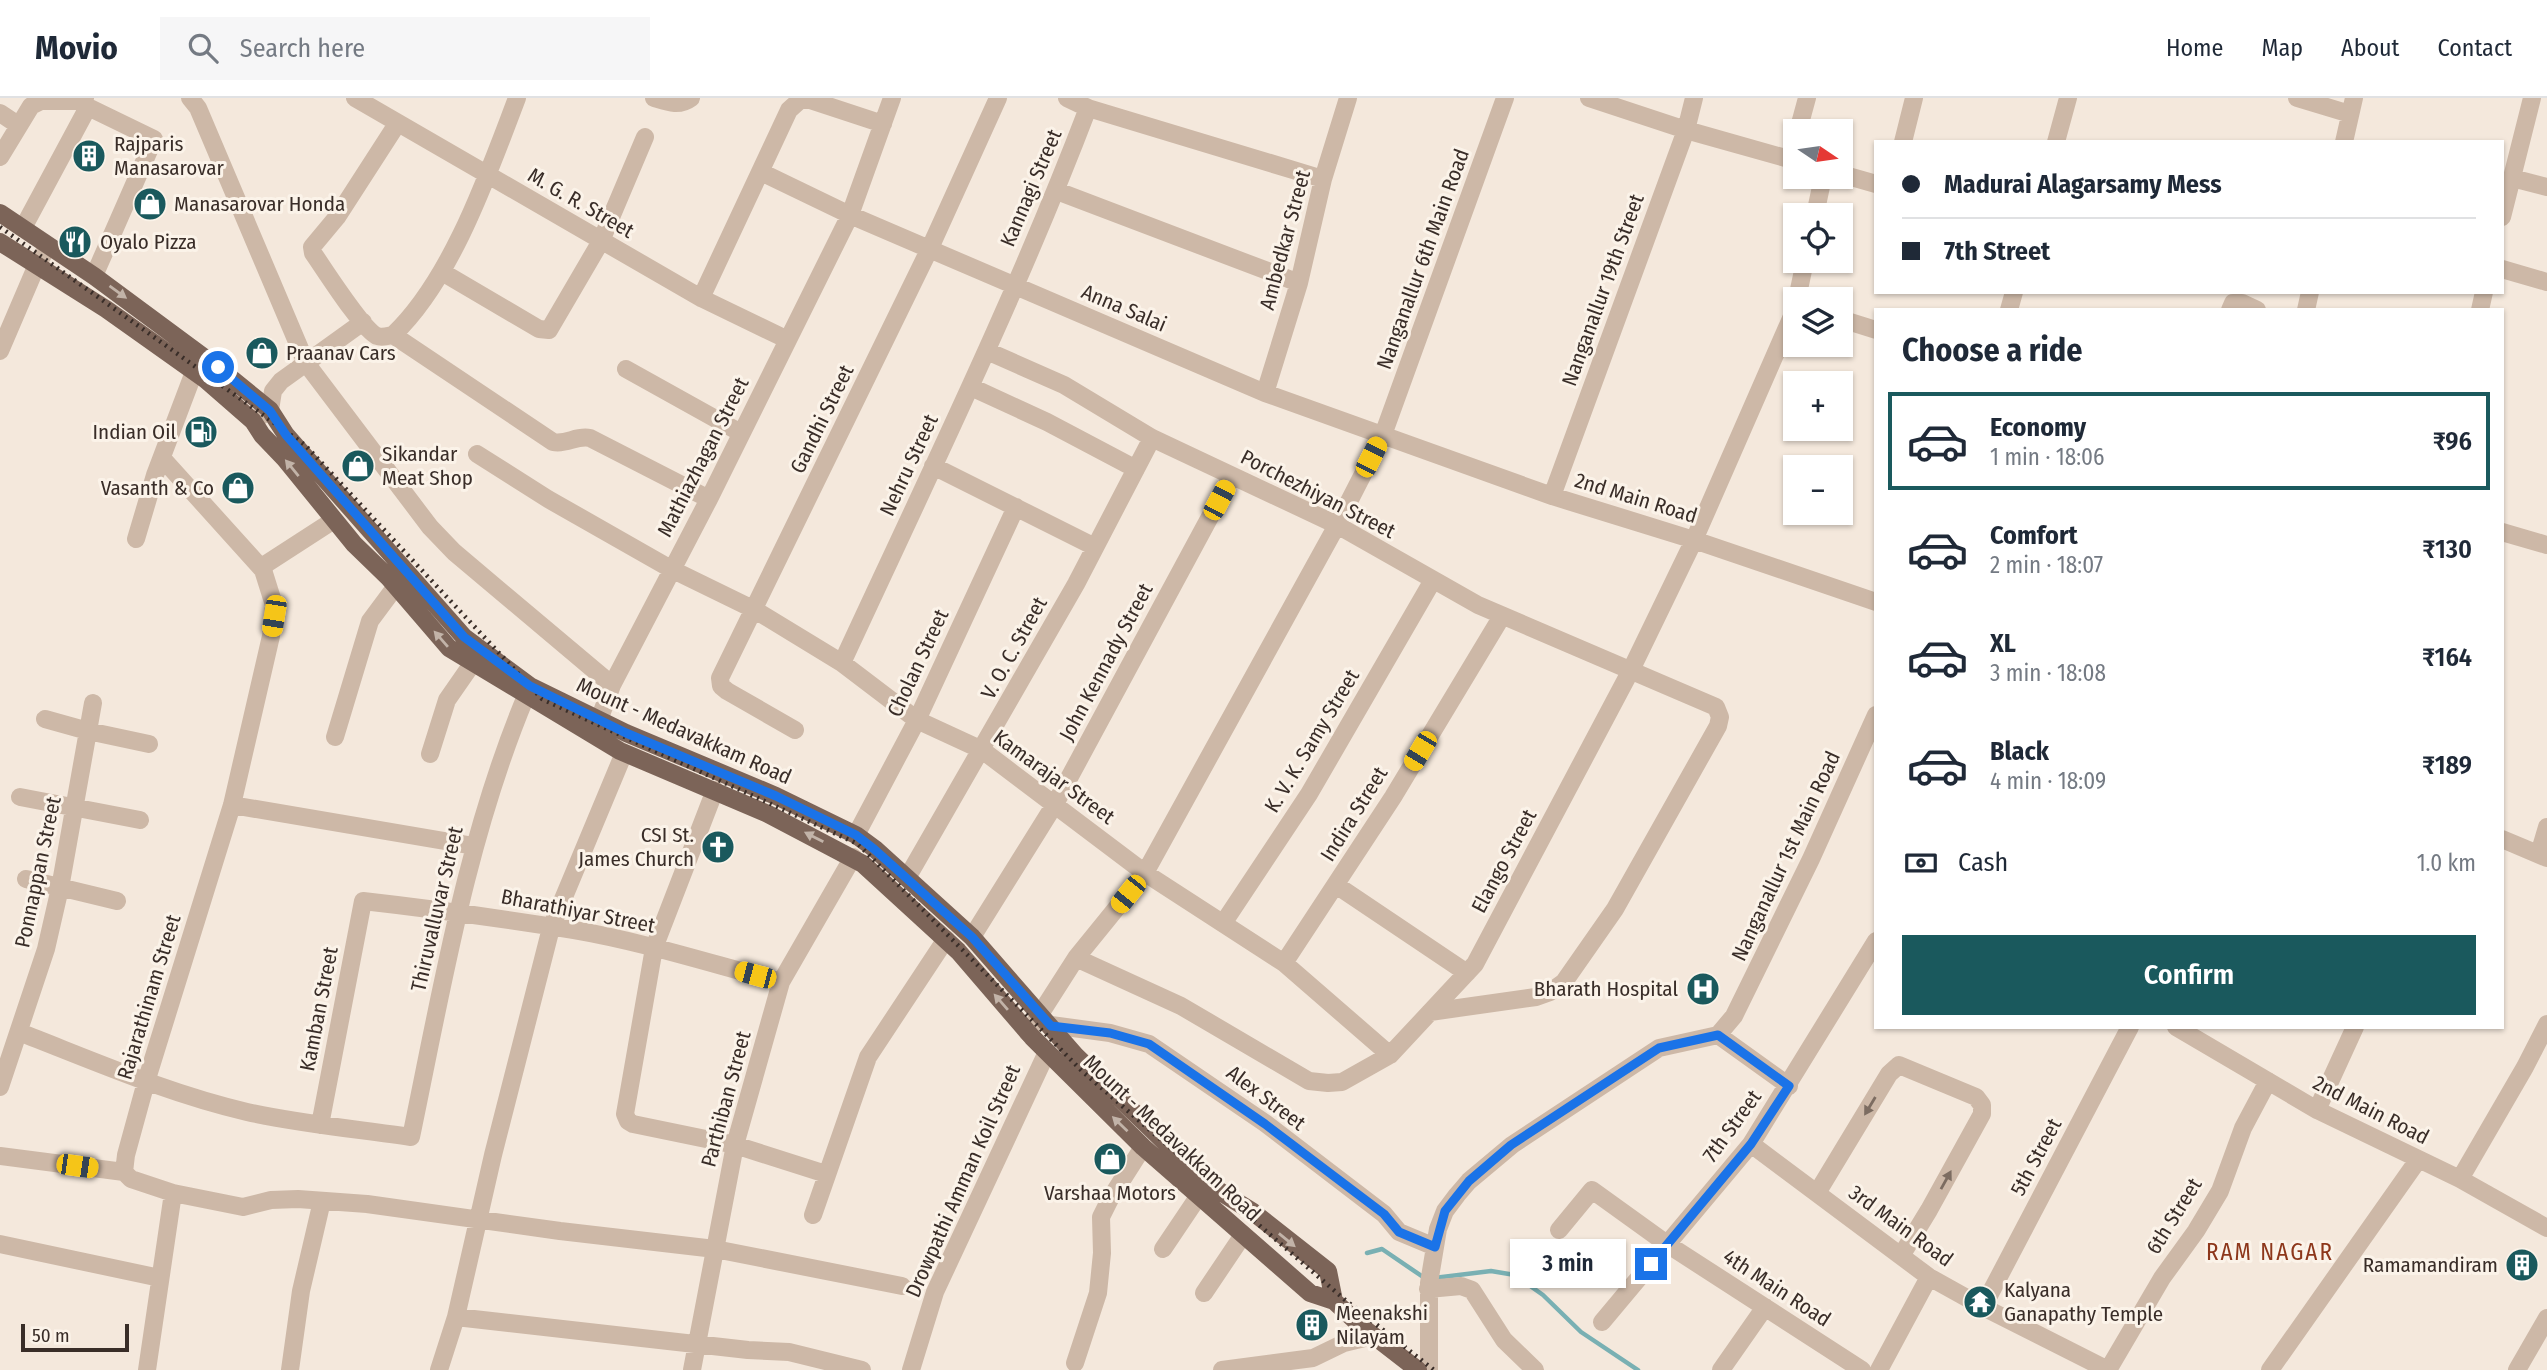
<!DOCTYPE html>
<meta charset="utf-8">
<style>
:root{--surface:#fff;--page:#f6f6f7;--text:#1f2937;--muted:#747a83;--line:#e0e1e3;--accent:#1a595d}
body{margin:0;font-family:"Fira Sans Condensed",sans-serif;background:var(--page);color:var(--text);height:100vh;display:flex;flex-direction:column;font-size:26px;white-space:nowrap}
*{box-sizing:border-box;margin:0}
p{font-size:23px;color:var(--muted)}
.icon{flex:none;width:38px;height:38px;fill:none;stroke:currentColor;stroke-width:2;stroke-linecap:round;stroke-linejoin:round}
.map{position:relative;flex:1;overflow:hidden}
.side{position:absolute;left:1874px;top:210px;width:630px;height:721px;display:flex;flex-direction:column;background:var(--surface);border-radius:0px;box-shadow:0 2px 5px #0004}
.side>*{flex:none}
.hud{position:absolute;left:1874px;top:42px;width:630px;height:154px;border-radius:0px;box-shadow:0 2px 5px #0004;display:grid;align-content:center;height:154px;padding:0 28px;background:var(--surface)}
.needle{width:46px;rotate:103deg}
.buttons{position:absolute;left:1783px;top:21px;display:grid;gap:14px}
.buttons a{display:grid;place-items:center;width:70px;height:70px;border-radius:0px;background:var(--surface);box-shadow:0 2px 5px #0004;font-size:35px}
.scale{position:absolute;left:21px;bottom:18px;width:108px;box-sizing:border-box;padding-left:7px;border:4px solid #392d28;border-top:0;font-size:19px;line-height:24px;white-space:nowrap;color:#392d28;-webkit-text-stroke:5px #fbf3e9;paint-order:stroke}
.end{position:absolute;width:32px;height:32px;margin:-16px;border:9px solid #1a73e8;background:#fff;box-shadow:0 0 0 4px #fff}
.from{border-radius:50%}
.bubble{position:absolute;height:49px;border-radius:0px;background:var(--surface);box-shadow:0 2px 5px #0004;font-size:23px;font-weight:600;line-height:49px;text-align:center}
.car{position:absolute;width:21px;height:42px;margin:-21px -10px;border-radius:9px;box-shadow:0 0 5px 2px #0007;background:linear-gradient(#f5c518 24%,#345 0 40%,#f5c518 0 76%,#345 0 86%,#f5c518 0)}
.hud b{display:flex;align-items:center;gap:24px;height:66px;font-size:26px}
.hud b+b{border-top:2px solid var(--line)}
.hud i{width:18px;height:18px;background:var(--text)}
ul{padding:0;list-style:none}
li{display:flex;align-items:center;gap:21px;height:98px;margin:0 14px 10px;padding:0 14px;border:4px solid transparent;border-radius:0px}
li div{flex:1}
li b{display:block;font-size:26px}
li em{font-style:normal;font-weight:600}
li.on{border-color:var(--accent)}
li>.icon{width:63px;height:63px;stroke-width:1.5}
h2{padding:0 28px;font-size:32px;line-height:84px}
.pay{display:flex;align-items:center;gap:18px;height:77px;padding:0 28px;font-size:26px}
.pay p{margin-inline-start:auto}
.cta{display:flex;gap:14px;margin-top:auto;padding:14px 28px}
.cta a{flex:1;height:80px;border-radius:0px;background:var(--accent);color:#fff;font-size:28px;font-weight:600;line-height:80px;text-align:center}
header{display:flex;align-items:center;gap:42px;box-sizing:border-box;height:98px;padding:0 35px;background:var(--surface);border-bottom:2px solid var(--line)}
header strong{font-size:33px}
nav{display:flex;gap:38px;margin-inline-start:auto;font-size:24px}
.search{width:490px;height:63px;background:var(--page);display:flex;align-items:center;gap:18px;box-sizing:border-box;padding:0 24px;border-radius:0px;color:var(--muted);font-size:26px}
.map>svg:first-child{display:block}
</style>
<header>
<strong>Movio</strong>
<div class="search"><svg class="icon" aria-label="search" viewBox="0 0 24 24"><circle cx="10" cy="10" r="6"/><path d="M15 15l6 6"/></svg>Search here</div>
<nav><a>Home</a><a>Map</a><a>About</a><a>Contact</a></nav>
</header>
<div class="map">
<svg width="2547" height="1272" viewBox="0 0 2547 1272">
<rect width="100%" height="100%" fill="#f4e8dc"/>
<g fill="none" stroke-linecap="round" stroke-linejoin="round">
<path stroke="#79b0b3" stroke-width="4.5" d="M 1367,1155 L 1382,1151 L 1426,1181
M 1434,1180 L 1491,1173 L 1515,1177 L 1543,1197 L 1581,1234 L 1638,1272"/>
<path stroke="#cdb8a7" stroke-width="18" d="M 190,0 L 198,10 L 306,265 L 430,429 L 454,454 L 612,587
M 355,0 L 701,200 L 788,242
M 654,0 C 667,4 679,9 691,0
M 1067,0 L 1088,10 L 1323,81
M 1589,0 L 1686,32 L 1796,63
M 2297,0 L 2350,16
M 0,15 L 18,27
M 397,26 L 337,119 L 312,149 L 313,155 C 325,172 362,231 377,238 C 382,240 388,238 393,237 L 553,344 C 567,347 576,337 590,340 L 709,401
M 1798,33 L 1807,0
M 1903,44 L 1914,0
M 2056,44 L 2068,0
M 2344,44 L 2354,0
M 0,59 L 31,8 L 41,3 L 81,3 L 85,0
M 761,74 L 850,117 L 1265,295 L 1552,398 L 1694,442 L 1876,504
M 1841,76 L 1876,86
M 2512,80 L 2547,89
M 1057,93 L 1299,185
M 1815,117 L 1823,79
M 2502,119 L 2532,0
M 23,130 L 88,9 L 154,41 L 94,178
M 2502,171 L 2547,184
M 442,174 L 539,231 L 549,232 L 601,143 L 645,39
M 701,200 L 789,12 L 800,2 L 810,2 L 883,26
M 1797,201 L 1805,163
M 2009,212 L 2014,194
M 2230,212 L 2233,205 L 2242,205 L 2257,212
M 2306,212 L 2310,194
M 2480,212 L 2484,194
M 1841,221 L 1876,232
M 393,237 C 452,181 488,76 517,0
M 0,253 L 36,169 L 48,148
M 987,253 L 1064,287 L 1152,340 L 1337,427 L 1478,507 L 1716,609 L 1720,619 L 1718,628 L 1615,811 L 1564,884 L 1550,894 L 1536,899 L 1430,914
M 626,271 L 741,335
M 971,289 L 1047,324 L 1136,371
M 1265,295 L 1299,185 L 1323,81 L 1348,0
M 253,323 L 270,312 L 273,293 L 281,283 L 363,224
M 477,356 L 548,401 L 671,471 L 755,512 L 842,565 L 917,622 L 982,652 L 1145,775 L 1284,865 L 1390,957
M 162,360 L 263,472
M 933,368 L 1095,449
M 1552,398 L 1686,32 L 1694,0
M 334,422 L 266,466 L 263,472 L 274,507 L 271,538 L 232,707 L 146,984 L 126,1057 L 124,1074 L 131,1081 L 173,1095 L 243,1109 L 271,1102 L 298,1101 L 367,1106 L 560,1133 L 715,1151 L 902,1188
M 2502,434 L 2547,447
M 136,441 L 155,377 L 194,274
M 842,565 C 927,381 1016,199 1088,10
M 45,621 L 88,633 L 149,646
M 795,632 L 727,593 L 721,588 L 720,580 L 930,150 L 998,0
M 602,637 L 599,622 L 612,587 L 709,401 L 850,117 L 892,0
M 335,639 L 370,523 L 396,488
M 430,656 L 447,602 L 472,566
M 715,692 L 654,850 L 625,1016 L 628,1023 L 633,1026 L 735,1047 L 826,1076
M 20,699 L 140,722
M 232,707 L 474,748
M 856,737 L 917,622 L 1016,409
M 2502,741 L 2547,760
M 2539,756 L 2547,729
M 907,780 L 1076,486 L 1152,340
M 26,781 L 117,803
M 1336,787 L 1467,875
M 1224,824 L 1309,696 L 1433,482
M 972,839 L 1055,706 L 1232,378
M 1076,860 L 1181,908 L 1309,983 L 1328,985 L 1342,984 L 1390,957 L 1475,866 L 1631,572 L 1694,442 L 1796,209
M 1284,865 L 1393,699 L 1502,518
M 1051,927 L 1110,935 L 1149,946 L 1265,1025 L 1384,1116 L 1399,1134 L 1435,1149
M 2176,929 L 2317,1012 L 2460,1081 L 2547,1130
M 19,934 C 94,963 169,996 247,1014 C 301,1026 356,1031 411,1039 C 442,890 467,739 526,598
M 1028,935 L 1076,860 L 1145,775 L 1337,427 L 1383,337 L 1505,0
M 1718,937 L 1789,988
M 0,989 L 46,851 L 60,790 L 93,605
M 2317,1012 L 2355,929
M 320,1027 L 363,803 C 434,811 504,821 574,832 C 644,844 712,866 781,884
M 1751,1046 L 1929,1179 L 1983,1209 L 2108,1272
M 0,1058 L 124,1074
M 2460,1081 L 2525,969 L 2547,926
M 1817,1095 L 1889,976 L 1899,967 L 1976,999 L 1982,1007 L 1982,1016 L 1929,1112 L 1901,1158
M 813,1117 L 868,959 L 946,841
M 1559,1132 L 1592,1092 L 1667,1146 L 1862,1272
M 0,1146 L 160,1180
M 1163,1151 L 1200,1096
M 1428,1191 L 1461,1188 L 1472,1192 L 1504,1242 L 1535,1272
M 1204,1195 L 1243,1137
M 1983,1209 L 2130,929
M 456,1219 L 748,1252 L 789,1254 L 862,1272
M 1602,1224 L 1751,1046 L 1876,843
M 1075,1265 L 1098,1195 L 1102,1155 L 1101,1119 L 1110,1101 L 1143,1049
M 147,1272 L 173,1095
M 290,1272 L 301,1193 L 322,1103
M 439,1272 L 456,1219 L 493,1057 L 551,830 L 624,655
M 692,1272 L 735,1047 L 781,884 L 853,759
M 911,1272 L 935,1194 L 1047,954
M 1222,1272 L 1313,1260 L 1344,1245 L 1373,1238
M 1429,1272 L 1429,1185 L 1438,1131 L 1445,1113 L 1457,1097 L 1469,1083 L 1512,1047 L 1659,950 L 1718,937 L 1734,918 L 1811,761 L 1876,617
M 1721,1272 L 1765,1209
M 1879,1272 L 1929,1179
M 2108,1272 L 2162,1180 L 2196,1133 L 2220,1093 L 2243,1030 L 2268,983
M 2270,1272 L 2418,1062
M 2517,1272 L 2547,1220"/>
<path stroke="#7c6458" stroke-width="18" d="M 0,115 L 94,178 L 217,269 L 270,312 L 286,337 L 464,539 L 530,588 L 626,635 L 776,698 L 856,737 L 875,751 L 972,839 L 1075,957 L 1208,1086 L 1253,1114 L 1328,1173 L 1334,1203
M 0,144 L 106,211 L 206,282 L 253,323 L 262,337 L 285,361 L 354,446 L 388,479 L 449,550 L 620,653 L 768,716 L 863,766 L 958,853 L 1032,939 L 1143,1049 L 1310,1195 L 1334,1203 L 1361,1228 L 1418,1272"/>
<path stroke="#392d28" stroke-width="4.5" stroke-dasharray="2 5" stroke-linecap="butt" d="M 0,129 L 305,347 L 542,601 L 858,746 L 1082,973 L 1344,1201 L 1434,1272"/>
</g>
<defs><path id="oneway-solid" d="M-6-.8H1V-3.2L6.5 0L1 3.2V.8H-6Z" transform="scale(1.75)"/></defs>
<g fill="#c2b3a8">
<use href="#oneway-solid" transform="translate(118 194) rotate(36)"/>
<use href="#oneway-solid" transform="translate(292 370) rotate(-129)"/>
<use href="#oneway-solid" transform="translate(441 541) rotate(-131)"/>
<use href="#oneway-solid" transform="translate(814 739) rotate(-153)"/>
<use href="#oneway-solid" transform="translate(1001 904) rotate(-131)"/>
<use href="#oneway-solid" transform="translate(1120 1026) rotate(-136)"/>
<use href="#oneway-solid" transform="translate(1287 1142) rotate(39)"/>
</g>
<g fill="#7c6c61">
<use href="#oneway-solid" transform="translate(1870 1008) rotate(121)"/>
<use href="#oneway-solid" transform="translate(1946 1082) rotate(-61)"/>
</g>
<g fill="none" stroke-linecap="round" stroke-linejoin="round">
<path stroke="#1a73e8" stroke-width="9" d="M 218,269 L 270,313 L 286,337 L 464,539 L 530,588 L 626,635 L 776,698 L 856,737 L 874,751 L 972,839 L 1051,928 L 1110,935 L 1149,946 L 1265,1026 L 1384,1116 L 1399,1134 L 1435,1149 L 1445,1113 L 1469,1083 L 1511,1047 L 1659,950 L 1718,937 L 1789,988 L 1751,1046 L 1651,1166"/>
</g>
<defs>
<symbol id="building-disc" viewBox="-11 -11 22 22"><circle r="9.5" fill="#1a595d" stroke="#fbf3e9"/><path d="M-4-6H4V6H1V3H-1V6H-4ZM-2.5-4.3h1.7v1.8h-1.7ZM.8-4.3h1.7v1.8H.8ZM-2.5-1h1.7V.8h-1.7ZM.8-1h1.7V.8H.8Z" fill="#fff"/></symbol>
<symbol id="shop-disc" viewBox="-11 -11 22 22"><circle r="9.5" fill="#1a595d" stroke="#fbf3e9"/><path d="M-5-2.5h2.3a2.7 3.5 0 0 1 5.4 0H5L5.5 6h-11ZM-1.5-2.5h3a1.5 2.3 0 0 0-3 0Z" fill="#fff"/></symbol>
<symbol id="restaurant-disc" viewBox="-11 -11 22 22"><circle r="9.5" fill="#1a595d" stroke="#fbf3e9"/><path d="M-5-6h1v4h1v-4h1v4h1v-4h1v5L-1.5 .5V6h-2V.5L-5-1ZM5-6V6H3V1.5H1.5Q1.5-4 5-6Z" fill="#fff"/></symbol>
<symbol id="fuel-disc" viewBox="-11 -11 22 22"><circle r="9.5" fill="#1a595d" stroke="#fbf3e9"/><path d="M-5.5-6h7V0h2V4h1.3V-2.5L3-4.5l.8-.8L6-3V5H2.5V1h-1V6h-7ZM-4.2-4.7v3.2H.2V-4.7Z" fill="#fff"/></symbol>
<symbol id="church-disc" viewBox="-11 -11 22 22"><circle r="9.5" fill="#1a595d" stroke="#fbf3e9"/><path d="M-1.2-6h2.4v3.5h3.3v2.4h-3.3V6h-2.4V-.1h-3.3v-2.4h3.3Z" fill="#fff"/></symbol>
<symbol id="hospital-disc" viewBox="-11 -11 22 22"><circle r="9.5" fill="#1a595d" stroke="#fbf3e9"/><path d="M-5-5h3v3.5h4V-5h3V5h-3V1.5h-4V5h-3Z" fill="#fff"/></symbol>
<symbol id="temple-disc" viewBox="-11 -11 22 22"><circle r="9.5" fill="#1a595d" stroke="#fbf3e9"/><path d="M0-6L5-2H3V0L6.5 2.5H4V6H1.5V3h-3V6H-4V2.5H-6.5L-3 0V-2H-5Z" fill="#fff"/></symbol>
</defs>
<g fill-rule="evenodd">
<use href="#building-disc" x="70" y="39" width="38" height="38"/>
<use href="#shop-disc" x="131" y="87" width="38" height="38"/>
<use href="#restaurant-disc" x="56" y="125" width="38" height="38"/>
<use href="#shop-disc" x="243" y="236" width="38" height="38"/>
<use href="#fuel-disc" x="182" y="315" width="38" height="38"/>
<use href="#shop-disc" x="339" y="349" width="38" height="38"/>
<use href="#shop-disc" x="219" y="371" width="38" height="38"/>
<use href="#church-disc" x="699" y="730" width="38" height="38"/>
<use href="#hospital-disc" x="1684" y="872" width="38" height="38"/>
<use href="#shop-disc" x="1091" y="1042" width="38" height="38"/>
<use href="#building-disc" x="2503" y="1148" width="38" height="38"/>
<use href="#temple-disc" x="1961" y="1185" width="38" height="38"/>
<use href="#building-disc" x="1293" y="1208" width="38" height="38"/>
</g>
<g text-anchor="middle" stroke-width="6" stroke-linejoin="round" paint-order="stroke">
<g font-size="21" fill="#392d28" stroke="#fbf3e9" text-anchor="start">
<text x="114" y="53">Rajparis<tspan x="114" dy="24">Manasarovar</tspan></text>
<text x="174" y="113">Manasarovar Honda</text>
<text x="100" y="151">Oyalo Pizza</text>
<text x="286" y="262">Praanav Cars</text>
<text x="176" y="341" text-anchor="end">Indian Oil</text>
<text x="382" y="363">Sikandar<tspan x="382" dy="24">Meat Shop</tspan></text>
<text x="214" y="397" text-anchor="end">Vasanth &amp; Co</text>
<text x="694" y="744" text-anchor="end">CSI St.<tspan x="694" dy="24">James Church</tspan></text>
<text x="1678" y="898" text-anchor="end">Bharath Hospital</text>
<text x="1110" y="1102" text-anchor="middle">Varshaa Motors</text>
<text x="2498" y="1174" text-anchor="end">Ramamandiram</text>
<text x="2004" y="1199">Kalyana<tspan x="2004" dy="24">Ganapathy Temple</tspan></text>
<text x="1336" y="1222">Meenakshi<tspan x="1336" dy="24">Nilayam</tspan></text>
</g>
<g font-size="21" fill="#392d28" stroke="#fbf3e9">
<text transform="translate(1031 90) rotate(-67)" y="7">Kannagi Street</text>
<text transform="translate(581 105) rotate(30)" y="7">M. G. R. Street</text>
<text transform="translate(1285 142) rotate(-75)" y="7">Ambedkar Street</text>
<text transform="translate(1423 161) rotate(-70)" y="7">Nanganallur 6th Main Road</text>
<text transform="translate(1603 192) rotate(-70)" y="7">Nanganallur 19th Street</text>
<text transform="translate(1124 210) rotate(23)" y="7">Anna Salai</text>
<text transform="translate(822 321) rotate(-64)" y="7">Gandhi Street</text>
<text transform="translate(703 359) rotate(-63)" y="7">Mathiazhagan Street</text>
<text transform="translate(909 367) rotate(-65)" y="7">Nehru Street</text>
<text transform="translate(1318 396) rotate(27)" y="7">Porchezhiyan Street</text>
<text transform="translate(1636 400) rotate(17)" y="7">2nd Main Road</text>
<text transform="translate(1014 550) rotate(-61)" y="7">V. O. C. Street</text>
<text transform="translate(1106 564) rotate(-62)" y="7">John Kennady Street</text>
<text transform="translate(918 565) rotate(-65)" y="7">Cholan Street</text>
<text transform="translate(684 633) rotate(24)" y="7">Mount - Medavakkam Road</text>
<text transform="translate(1312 643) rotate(-59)" y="7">K. V. K. Samy Street</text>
<text transform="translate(1054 679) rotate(36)" y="7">Kamarajar Street</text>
<text transform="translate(1354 716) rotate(-58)" y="7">Indira Street</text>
<text transform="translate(1786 758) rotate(-65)" y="7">Nanganallur 1st Main Road</text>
<text transform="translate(1504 763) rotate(-62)" y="7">Elango Street</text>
<text transform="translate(38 774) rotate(-78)" y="7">Ponnappan Street</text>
<text transform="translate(437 811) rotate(-77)" y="7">Thiruvalluvar Street</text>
<text transform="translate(578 813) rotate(11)" y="7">Bharathiyar Street</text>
<text transform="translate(149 899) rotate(-73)" y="7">Rajarathinam Street</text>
<text transform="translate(319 911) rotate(-79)" y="7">Kamban Street</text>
<text transform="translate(1266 1000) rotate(37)" y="7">Alex Street</text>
<text transform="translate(726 1001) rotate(-75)" y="7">Parthiban Street</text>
<text transform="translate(2371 1012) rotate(27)" y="7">2nd Main Road</text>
<text transform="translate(1732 1028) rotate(-54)" y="7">7th Street</text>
<text transform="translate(1172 1040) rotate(43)" y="7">Mount - Medavakkam Road</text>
<text transform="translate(2036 1059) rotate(-62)" y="7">5th Street</text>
<text transform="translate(963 1083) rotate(-66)" y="7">Drowpathi Amman Koil Street</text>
<text transform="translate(2174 1118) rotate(-58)" y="7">6th Street</text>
<text transform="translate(1901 1128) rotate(36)" y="7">3rd Main Road</text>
<text transform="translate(1777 1190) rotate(33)" y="7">4th Main Road</text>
</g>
<g font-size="23" letter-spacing="2" fill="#8d371b" stroke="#fbf3e9">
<text x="2270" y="1162">RAM NAGAR</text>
</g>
</g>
</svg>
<div class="buttons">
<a><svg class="needle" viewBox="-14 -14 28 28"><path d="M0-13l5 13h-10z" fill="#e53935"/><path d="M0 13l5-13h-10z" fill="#747a83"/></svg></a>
<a><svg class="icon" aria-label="locate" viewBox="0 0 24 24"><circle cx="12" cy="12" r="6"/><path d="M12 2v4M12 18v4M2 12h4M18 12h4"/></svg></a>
<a><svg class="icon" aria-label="layers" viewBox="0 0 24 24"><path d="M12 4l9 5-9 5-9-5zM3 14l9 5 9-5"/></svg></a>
<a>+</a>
<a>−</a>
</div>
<div class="scale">50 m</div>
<i class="end from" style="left:218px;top:269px"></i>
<i class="end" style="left:1651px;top:1166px"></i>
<div class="bubble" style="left:1510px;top:1141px;width:116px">3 min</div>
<i class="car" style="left:1371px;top:359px;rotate:27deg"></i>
<i class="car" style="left:1219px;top:402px;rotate:28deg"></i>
<i class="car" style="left:274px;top:518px;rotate:189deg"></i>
<i class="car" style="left:1420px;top:653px;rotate:211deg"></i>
<i class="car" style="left:1128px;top:796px;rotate:219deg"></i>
<i class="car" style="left:755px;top:877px;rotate:285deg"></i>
<i class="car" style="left:77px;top:1068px;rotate:98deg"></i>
<div class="hud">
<b><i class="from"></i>Madurai Alagarsamy Mess</b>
<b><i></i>7th Street</b>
</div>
<section class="side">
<h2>Choose a ride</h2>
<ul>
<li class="on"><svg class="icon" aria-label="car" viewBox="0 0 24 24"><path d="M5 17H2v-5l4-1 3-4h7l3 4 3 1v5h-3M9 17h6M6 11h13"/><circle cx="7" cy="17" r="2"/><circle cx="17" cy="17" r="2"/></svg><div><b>Economy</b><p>1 min · 18:06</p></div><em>₹96</em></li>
<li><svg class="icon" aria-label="car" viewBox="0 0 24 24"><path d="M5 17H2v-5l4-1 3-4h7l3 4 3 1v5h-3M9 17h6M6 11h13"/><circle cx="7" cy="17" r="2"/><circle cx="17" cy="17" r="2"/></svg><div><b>Comfort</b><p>2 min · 18:07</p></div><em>₹130</em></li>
<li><svg class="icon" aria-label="car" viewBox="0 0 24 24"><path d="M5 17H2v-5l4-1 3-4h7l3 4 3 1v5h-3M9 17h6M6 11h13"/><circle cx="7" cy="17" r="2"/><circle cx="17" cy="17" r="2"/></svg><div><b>XL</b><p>3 min · 18:08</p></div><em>₹164</em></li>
<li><svg class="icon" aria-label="car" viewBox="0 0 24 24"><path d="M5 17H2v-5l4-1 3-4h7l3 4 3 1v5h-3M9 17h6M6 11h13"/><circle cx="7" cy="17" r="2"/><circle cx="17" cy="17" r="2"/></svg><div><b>Black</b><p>4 min · 18:09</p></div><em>₹189</em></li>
</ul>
<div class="pay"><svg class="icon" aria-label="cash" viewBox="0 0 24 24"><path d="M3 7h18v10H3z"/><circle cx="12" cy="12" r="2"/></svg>Cash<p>1.0 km</p></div>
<div class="cta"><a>Confirm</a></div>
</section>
</div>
